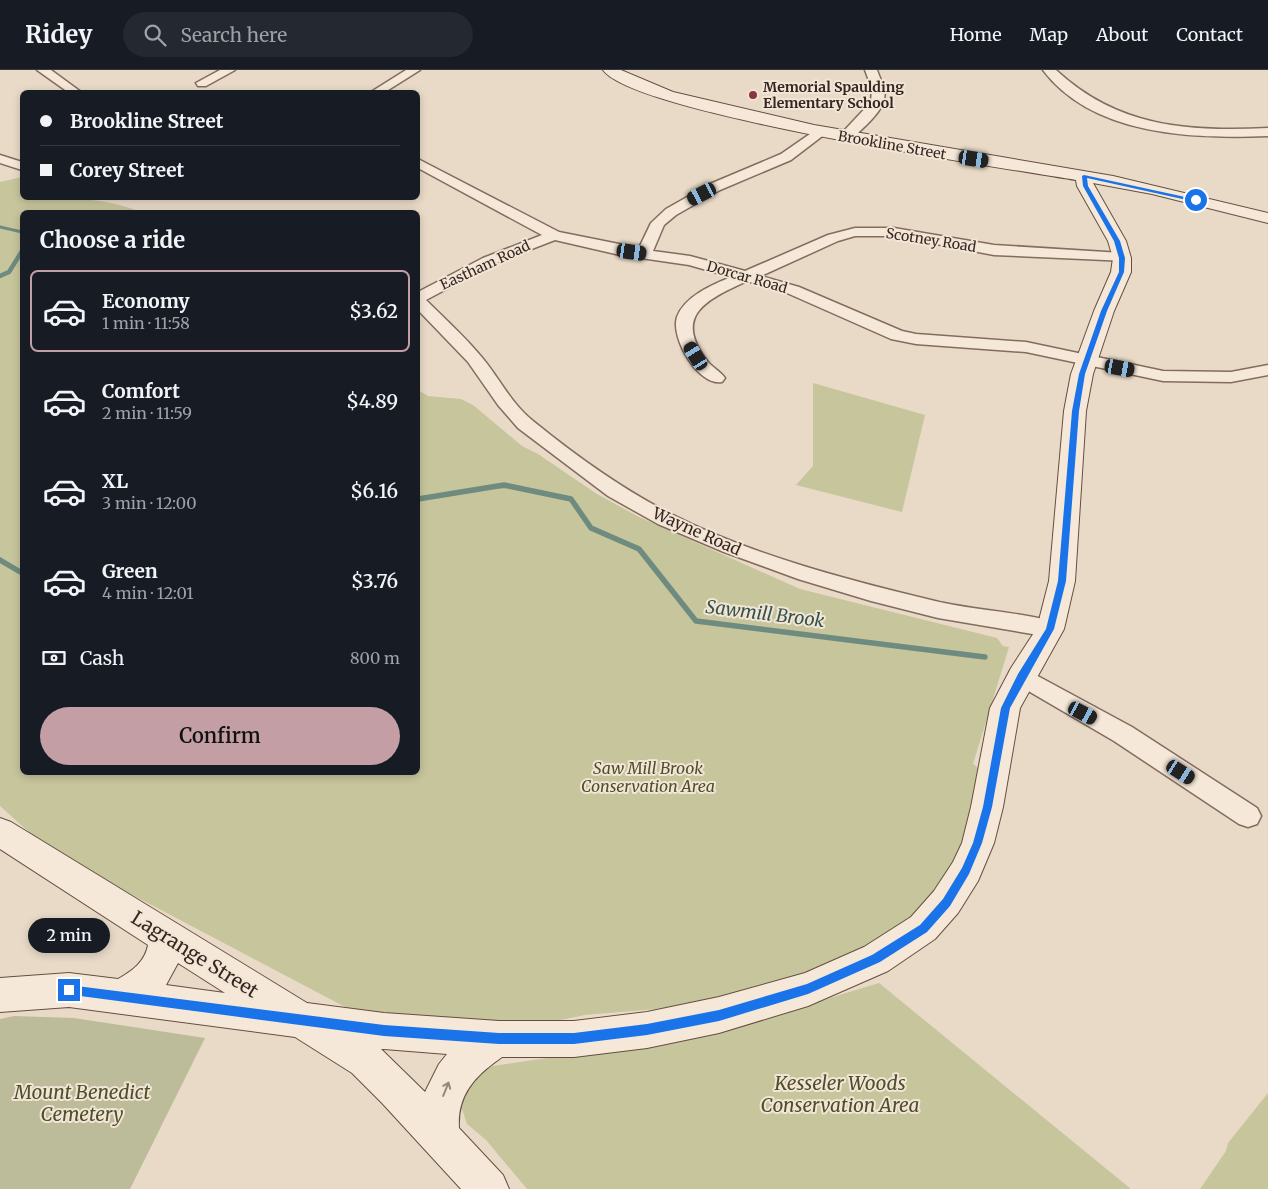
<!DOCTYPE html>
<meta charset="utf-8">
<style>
:root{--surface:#171b24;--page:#242831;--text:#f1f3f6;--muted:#9ea1a6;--line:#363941;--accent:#c49ea5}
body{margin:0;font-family:Merriweather,serif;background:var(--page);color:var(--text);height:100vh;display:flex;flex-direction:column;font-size:19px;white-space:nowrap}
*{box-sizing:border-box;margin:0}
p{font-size:16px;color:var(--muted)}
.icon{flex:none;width:28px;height:28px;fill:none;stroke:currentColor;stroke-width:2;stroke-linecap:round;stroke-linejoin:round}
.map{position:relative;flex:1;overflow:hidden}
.details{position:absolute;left:20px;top:140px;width:400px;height:565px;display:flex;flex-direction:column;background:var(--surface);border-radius:8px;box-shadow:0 2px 8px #0003}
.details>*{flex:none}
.top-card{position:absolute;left:20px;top:20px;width:400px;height:110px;border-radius:8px;box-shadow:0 2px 8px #0003;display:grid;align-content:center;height:110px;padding:0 20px;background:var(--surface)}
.end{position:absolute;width:22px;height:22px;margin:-11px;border:6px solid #1a73e8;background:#fff;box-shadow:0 0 0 2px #fff}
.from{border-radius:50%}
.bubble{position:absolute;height:35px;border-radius:18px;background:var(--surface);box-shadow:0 2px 8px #0003;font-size:16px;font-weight:600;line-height:35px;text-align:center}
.car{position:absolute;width:15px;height:30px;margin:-15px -8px;border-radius:6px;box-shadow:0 0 4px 1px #0007;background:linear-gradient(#222 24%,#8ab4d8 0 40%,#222 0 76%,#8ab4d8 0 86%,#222 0)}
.top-card b{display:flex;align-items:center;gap:18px;height:48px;font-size:19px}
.top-card b+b{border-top:1px solid var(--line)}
.top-card i{width:12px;height:12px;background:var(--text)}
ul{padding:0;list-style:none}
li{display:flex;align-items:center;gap:15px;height:82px;margin:0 10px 8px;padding:0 10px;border:2px solid transparent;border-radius:8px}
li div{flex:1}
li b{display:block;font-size:19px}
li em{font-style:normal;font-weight:600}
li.active{border-color:var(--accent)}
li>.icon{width:45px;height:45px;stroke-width:1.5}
h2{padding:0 20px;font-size:22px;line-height:60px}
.pay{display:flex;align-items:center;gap:12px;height:55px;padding:0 20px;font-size:19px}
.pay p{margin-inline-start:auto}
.primary-button{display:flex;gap:10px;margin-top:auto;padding:10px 20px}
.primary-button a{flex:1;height:58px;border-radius:30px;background:var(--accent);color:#111;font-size:20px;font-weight:600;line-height:58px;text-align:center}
header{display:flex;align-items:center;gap:30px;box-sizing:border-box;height:70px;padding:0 25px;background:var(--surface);border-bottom:1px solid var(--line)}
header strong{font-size:24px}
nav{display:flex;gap:28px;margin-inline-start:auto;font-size:18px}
.search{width:350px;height:45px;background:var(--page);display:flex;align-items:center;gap:12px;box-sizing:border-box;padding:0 18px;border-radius:28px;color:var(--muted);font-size:19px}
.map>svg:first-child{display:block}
</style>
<header>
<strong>Ridey</strong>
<div class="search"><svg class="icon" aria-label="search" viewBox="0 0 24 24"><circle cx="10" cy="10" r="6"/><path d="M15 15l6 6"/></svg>Search here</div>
<nav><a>Home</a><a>Map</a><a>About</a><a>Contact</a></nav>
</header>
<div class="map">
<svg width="1268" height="1119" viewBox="0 0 1268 1119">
<rect width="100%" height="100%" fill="#e9dac7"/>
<path fill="#c6c59c" d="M 22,107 L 22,128 C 65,128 101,126 141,142 L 22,142 L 22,702 L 418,702 L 418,320 L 428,326 L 461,329 L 473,335 L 522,376 L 538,384 L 597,424 L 637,446 L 800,519 L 997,568 L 1003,576 L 1009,577 L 973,694 L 980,699 L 961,776 L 942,816 L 926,837 L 850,888 L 776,914 L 726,926 L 656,939 L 585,945 L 423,978 L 51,782 L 0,736 L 0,112 Z
M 813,313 L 925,345 L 902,442 L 796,415 L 813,396 Z
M 879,913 L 1131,1119 L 527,1119 L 486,1070 L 467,1054 L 461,1036 L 463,1016 L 472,1005 L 493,996 L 697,966 L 737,956 Z
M 1268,1023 L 1268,1119 L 1200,1119 L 1226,1081 L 1228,1073 Z"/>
<path fill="#bcbb9a" d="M 14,946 L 74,948 L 205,968 L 130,1119 L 0,1119 L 0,949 Z"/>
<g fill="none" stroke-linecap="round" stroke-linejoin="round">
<path stroke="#6f8b80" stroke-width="3" d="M 0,157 L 22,162"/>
<path stroke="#6f8b80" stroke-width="4.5" d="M 0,206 L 9,202 L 22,181
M 498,416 L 509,416"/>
<path stroke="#6f8b80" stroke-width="5.5" d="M 418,429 L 504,415 L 571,429 L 591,458 L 639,479 L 696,551 L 985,587
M 0,490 L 22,503"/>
<defs>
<path id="street" d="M 37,0 L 51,0 L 81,22 L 68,22 Z
M 220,0 L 235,0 L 206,16 L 198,16 L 196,13 Z
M 406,0 L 420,0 L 385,22 L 371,22 Z
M 865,0 L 877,0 C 879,6 882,12 884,19 C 889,39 863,57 851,70 L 841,70 L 840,67 L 841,64 L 871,32 L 872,19 Z
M 1043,0 L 1056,0 C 1117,57 1188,62 1268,58 L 1268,66 C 1193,69 1093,66 1043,0 Z
M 820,57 L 826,61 L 825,64 L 791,90 L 720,120 L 676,145 L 664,155 L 653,181 L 690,186 L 745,201 L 828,165 L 855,158 L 894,158 L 994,175 L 1122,183 L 1127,185 L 1130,188 L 1127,191 L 994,185 L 894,166 L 855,166 L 838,171 L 761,206 L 799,217 L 902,261 L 916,264 L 1026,272 L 1163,301 L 1231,302 L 1268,295 L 1268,305 L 1231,312 L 1163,311 L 1026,282 L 916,274 L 891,269 L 787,223 L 747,211 C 708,229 671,245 708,292 C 713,298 720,301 725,308 L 722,312 C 699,317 670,268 677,247 C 685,226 712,215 731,207 L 689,195 L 620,185 L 555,170 L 493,194 L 426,230 C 444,248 463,265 479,284 C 498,305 510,333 533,351 C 576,386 622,419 671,444 C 752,485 847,510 935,531 C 976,541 1018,541 1058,553 L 1061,559 L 1058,565 L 1050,567 L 938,548 L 871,531 L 798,509 L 724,482 L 658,454 L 608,426 L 518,358 L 498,335 L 468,292 L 418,240 L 418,222 L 483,188 L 542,165 L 418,98 L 418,89 L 559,162 L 639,178 L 651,153 L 666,139 L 710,114 L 781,84 Z
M 0,85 L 22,92 L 22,100 L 0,93 Z
M 1021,597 L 1132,657 L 1257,738 L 1261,746 L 1257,754 L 1248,757 L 1239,754 L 1114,671 L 1013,612 L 1009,606 L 1013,600 Z"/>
<path id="secondary" d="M 603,0 L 621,0 L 673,22 L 814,55 L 1113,106 L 1268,143 L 1268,153 L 1152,124 L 1093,113 L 1126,171 L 1131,188 L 1131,202 L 1114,241 L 1093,304 L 1086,341 L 1075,511 L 1064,559 L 1020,638 L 1003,737 L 994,773 L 978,811 L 958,843 L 935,869 L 888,901 L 808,936 L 719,963 L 647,978 L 574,987 L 502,987 L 498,990 C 474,1007 457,1026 459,1058 L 503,1105 L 509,1119 L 461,1119 L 382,1033 L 352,1003 L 295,967 L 69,937 L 0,942 L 0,908 L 69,903 L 118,909 C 132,901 145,892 148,875 L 0,779 L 0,748 L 11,752 L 307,933 L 384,943 L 499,951 L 574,951 L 647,942 L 719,927 L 805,903 L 864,877 L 911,847 L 934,821 L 953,792 L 962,773 L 971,737 L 990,638 L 1011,598 L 1037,558 L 1049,511 L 1064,341 L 1071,304 L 1094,241 L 1111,202 L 1113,188 L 1108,171 L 1077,116 L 1076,110 C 1005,98 634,44 603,0 ZM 178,893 L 225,923 L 166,915 ZM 381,979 L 384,979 L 447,984 L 439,994 L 425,1022 Z"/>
</defs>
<use href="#street" stroke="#836c5e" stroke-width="3"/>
<use href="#secondary" stroke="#654e41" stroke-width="2"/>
<use href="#street" fill="#f5e8d9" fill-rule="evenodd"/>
<use href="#secondary" fill="#f5e8d9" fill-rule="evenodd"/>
</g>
<defs><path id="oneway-shaft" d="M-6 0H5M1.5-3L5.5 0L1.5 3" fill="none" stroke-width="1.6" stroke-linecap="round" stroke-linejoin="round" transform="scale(1.25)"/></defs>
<use stroke="#95887c" href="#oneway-shaft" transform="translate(446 1019) rotate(-68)"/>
<path fill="#1a73e8" d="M 1084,105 L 1199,130 L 1196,132 L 1087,108 L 1088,116 L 1120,171 L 1125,188 L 1124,202 L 1107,241 L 1085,304 L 1079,341 L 1066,511 L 1054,559 L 1010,638 L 992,737 L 982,773 L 969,804 L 950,836 L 927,862 L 880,892 L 808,924 L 719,951 L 647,965 L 574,974 L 499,974 L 384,966 L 65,924 L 65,916 L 69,915 L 384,955 L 499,963 L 574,963 L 647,954 L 719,940 L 807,914 L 872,885 L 920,855 L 943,829 L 962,798 L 973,773 L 983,737 L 1001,638 L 1018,604 L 1046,559 L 1058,511 L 1072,341 L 1079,304 L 1101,241 L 1119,202 L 1119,188 L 1114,171 L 1083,116 L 1082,106 Z"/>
<circle fill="#8c3543" stroke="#f2e5d6" stroke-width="2" cx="753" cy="25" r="5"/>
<g text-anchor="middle" stroke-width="4" stroke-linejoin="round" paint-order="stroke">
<g font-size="14" font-weight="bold" fill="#352720" stroke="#f2e5d6" text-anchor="start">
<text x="763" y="22">Memorial Spaulding<tspan x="763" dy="16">Elementary School</tspan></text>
</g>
<g font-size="14" fill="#352720" stroke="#f2e5d6">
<text transform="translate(892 75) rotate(10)" y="5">Brookline Street</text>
<text transform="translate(931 170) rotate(9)" y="5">Scotney Road</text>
<text transform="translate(485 195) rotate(-25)" y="5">Eastham Road</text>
<text transform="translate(747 207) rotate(16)" y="5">Dorcar Road</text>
</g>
<g font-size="16" fill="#352720" stroke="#f2e5d6">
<text transform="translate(697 461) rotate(24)" y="6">Wayne Road</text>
</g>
<g font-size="16" font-style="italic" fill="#4c4f29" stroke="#f2e5d6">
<text x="648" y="704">Saw Mill Brook<tspan x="648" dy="18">Conservation Area</tspan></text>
</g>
<g font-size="18" font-style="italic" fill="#31534c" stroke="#f2e5d6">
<text transform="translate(765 544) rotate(7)" y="6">Sawmill Brook</text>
</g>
<g font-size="19" fill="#352720" stroke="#f2e5d6">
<text transform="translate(195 884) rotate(32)" y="7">Lagrange Street</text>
</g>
<g font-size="19" font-style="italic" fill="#4c4f29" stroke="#f2e5d6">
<text x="840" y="1020">Kesseler Woods<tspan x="840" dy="22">Conservation Area</tspan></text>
<text x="82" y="1029">Mount Benedict<tspan x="82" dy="22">Cemetery</tspan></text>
</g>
</g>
</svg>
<i class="end from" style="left:1196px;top:130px"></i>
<i class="end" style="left:69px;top:920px"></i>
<div class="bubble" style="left:28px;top:848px;width:82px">2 min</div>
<i class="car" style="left:974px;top:89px;rotate:99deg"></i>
<i class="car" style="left:702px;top:124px;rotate:243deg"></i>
<i class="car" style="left:632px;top:182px;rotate:98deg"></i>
<i class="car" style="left:696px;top:286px;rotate:328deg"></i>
<i class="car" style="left:1120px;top:298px;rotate:100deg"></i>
<i class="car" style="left:1083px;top:643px;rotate:118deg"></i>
<i class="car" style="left:1181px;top:702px;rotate:123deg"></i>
<div class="top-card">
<b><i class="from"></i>Brookline Street</b>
<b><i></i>Corey Street</b>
</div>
<section class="details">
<h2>Choose a ride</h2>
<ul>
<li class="active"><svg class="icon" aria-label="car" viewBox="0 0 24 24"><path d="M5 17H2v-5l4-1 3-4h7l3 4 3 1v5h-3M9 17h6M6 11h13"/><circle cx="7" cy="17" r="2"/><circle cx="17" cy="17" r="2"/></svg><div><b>Economy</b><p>1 min · 11:58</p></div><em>$3.62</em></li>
<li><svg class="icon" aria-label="car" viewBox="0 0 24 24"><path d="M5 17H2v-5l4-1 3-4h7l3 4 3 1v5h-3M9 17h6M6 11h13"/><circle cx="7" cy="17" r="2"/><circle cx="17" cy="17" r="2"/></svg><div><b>Comfort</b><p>2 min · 11:59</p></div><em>$4.89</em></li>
<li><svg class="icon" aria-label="car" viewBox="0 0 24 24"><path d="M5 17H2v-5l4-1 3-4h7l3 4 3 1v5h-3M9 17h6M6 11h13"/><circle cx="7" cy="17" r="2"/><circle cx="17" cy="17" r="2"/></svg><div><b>XL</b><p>3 min · 12:00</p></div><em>$6.16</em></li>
<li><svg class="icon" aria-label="car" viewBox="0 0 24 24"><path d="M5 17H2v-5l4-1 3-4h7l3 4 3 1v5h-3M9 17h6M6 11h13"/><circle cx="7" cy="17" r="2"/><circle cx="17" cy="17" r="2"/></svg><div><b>Green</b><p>4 min · 12:01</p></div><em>$3.76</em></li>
</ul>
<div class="pay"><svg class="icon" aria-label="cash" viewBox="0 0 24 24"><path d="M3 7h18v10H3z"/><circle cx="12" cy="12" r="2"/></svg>Cash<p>800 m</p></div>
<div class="primary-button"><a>Confirm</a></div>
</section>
</div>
